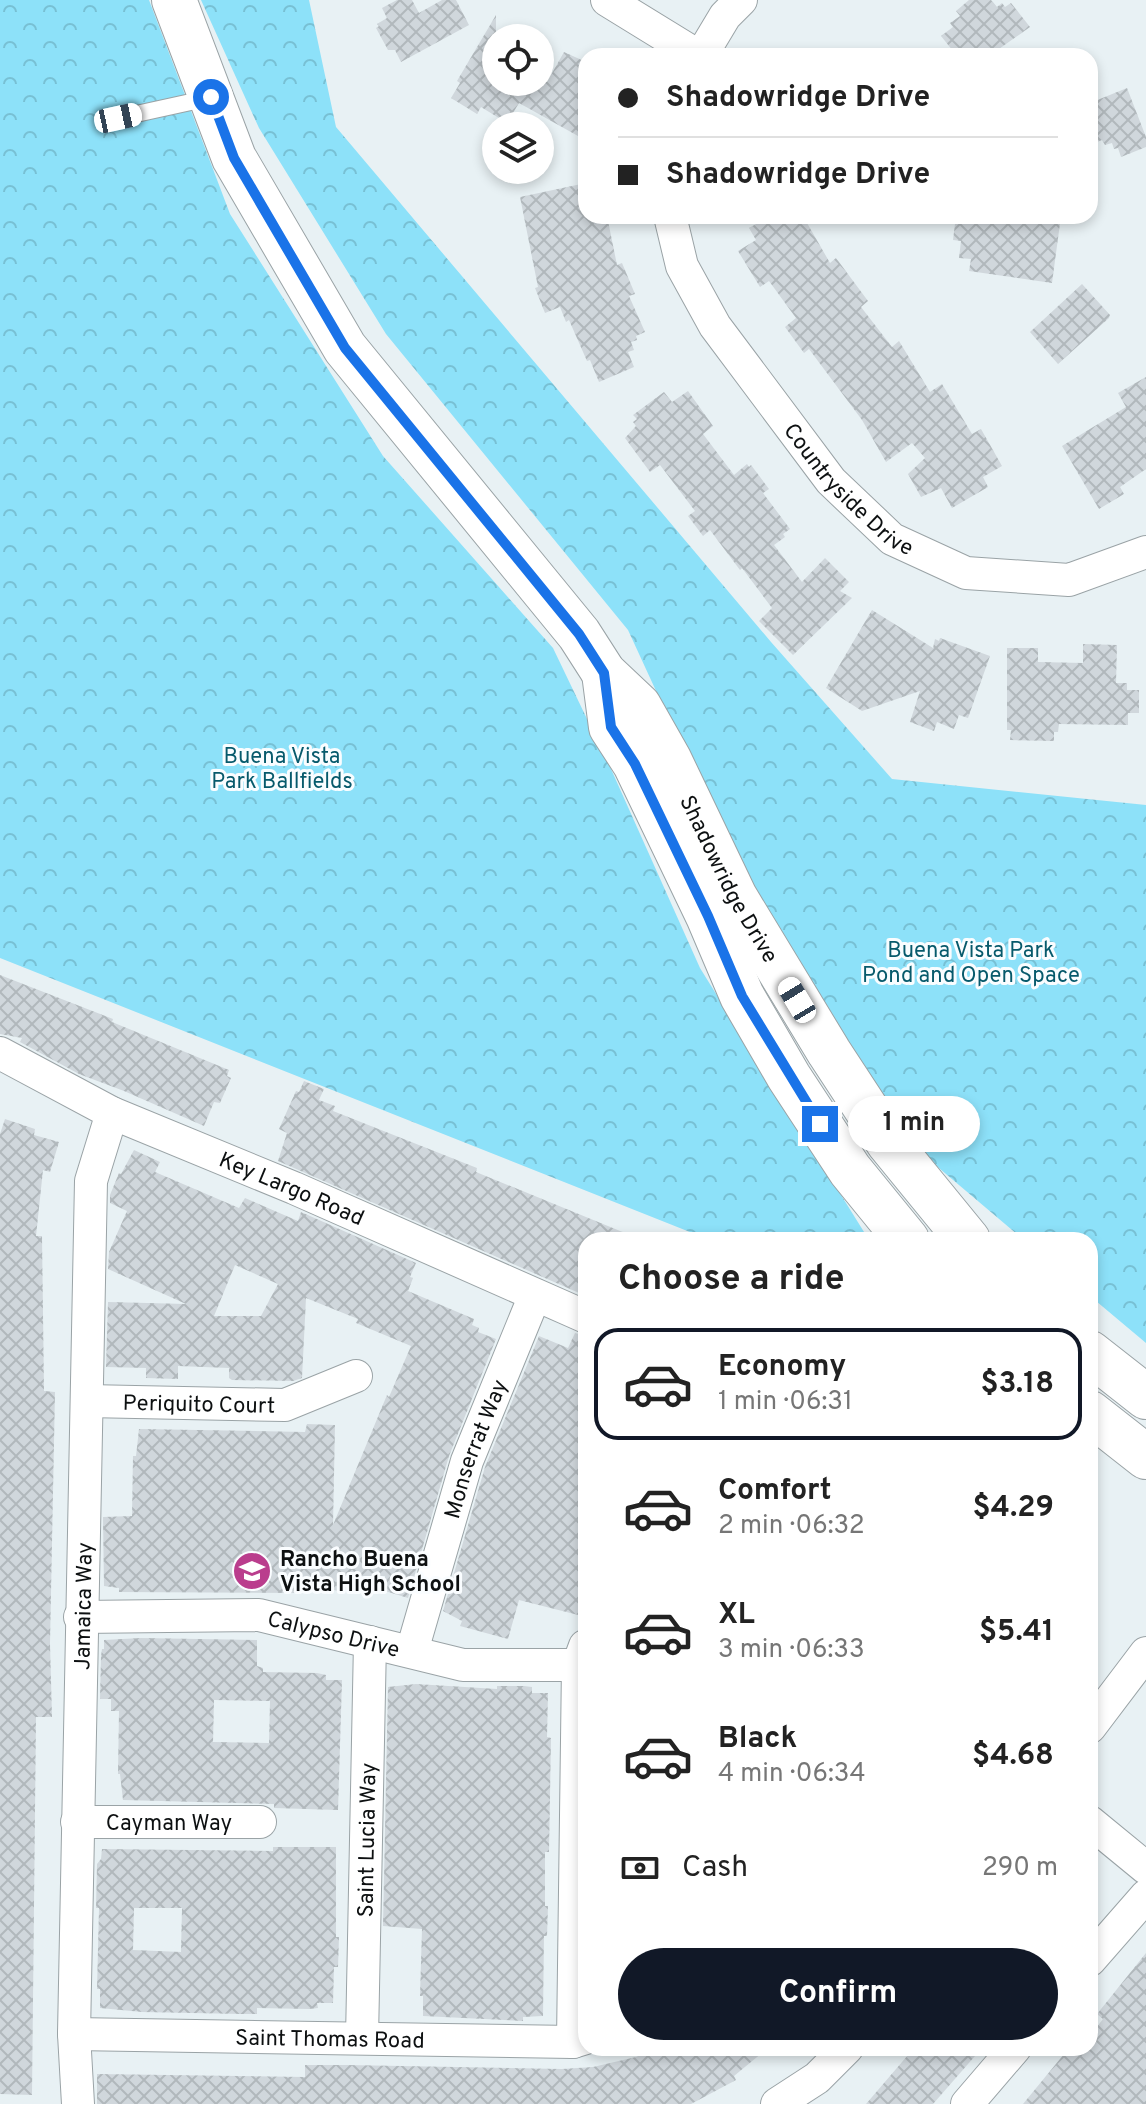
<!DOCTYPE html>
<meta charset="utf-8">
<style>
:root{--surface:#fff;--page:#f2f2f2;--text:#222;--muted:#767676;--line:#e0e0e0;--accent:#111827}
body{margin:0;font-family:Overpass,sans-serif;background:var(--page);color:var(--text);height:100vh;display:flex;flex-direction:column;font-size:30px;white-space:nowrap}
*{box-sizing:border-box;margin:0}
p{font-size:26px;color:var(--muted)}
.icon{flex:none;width:44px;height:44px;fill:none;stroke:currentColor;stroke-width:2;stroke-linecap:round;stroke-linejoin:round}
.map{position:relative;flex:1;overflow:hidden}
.side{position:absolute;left:578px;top:1232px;width:520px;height:824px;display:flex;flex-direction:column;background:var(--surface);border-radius:24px;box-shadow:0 4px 12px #0003}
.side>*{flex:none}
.banner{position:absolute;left:578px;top:48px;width:520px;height:176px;border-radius:24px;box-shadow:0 4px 12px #0003;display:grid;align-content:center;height:176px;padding:0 40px;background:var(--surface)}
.controls{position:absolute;left:482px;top:24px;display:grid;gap:16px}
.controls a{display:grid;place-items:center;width:72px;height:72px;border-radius:50%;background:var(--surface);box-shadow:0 4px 12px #0003;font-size:40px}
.end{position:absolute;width:36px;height:36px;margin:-18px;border:10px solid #1a73e8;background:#fff;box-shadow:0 0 0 4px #fff}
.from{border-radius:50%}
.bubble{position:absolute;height:56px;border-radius:28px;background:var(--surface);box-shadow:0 4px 12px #0003;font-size:26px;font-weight:700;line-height:56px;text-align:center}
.car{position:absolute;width:24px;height:48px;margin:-24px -12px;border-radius:10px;box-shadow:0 0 6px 2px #0007;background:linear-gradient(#fff 24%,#345 0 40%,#fff 0 76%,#345 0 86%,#fff 0)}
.banner b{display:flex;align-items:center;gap:28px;height:76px;font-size:30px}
.banner b+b{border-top:2px solid var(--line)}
.banner i{width:20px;height:20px;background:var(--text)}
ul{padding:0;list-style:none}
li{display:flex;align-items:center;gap:24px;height:112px;margin:0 16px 12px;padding:0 24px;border:4px solid transparent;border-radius:24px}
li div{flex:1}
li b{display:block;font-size:30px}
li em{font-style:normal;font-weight:700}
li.selected{border-color:var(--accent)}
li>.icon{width:72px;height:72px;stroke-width:1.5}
h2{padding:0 40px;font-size:36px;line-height:96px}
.pay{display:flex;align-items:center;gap:20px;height:88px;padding:0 40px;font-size:30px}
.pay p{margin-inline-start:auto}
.primary-button{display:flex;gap:16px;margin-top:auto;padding:16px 40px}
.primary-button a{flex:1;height:92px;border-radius:48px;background:var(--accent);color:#fff;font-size:32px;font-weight:700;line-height:92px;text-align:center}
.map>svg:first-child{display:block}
</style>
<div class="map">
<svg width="1146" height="2104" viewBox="0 0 1146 2104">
<defs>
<pattern id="forest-crowns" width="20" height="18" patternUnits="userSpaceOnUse" patternTransform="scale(2)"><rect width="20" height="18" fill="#8de1f9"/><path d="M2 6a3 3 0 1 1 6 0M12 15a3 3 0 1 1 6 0" fill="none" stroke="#78c0d4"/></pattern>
<pattern id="building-cross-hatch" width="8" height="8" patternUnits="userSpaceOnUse" patternTransform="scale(2)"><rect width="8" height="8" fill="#d0d7dc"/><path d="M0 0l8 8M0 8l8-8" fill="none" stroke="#b1b8bc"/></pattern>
</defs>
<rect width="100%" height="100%" fill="#e8f1f4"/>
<path fill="url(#forest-crowns)" d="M 0,0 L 149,0 L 230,214 L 383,456 L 553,648 L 611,769 L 700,968 L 869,1240 L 710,1240 L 0,958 Z
M 201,0 L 309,0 L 336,127 L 771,642 L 892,779 L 1146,805 L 1146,1343 L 1090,1296 L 1090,1240 L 1024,1240 L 835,1080 L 628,630 L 386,334 L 259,128 Z"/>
<path fill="url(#building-cross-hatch)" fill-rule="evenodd" d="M 397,0 L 412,0 L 419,13 L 442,0 L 456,0 L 469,25 L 401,62 L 395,50 L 388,50 L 376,28 L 379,26 L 377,24 L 387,18 L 382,8 Z
M 969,0 L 991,0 L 997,7 L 1002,3 L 1005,7 L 1011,3 L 1030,27 L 989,56 L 957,56 L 941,36 L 953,27 L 950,23 L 960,16 L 956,11 Z
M 496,15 L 496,82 L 547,82 L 564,52 L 586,62 L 586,121 L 578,136 L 519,103 L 507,123 L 481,107 L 477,114 L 451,98 L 460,83 L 457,81 Z
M 1127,88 L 1146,137 L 1146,147 L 1121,157 L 1118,148 L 1114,149 L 1112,143 L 1105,145 L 1102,140 L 1090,145 L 1090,103 Z
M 586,183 L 586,216 L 607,216 L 617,265 L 622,263 L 635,294 L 629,296 L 645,332 L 636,336 L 637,340 L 631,342 L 634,350 L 628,352 L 634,367 L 599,382 L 590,360 L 587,361 L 569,320 L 566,322 L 560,307 L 545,313 L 535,288 L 538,287 L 520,197 Z
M 770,216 L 803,216 L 830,263 L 836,258 L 868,301 L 861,307 L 892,347 L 899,341 L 930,392 L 942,384 L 972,434 L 981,429 L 1002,466 L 983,477 L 988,487 L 952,508 L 941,488 L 921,497 L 908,474 L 925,458 L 912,443 L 886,462 L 862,420 L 809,349 L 804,353 L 785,327 L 796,318 L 769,281 L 760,287 L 738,251 L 756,240 L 749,228 Z
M 956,216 L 1061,216 L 1052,283 L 969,271 L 971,259 L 959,258 L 961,241 L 953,240 Z
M 1082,284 L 1110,315 L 1109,318 L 1058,364 L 1030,332 Z
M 1146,377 L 1146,469 L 1120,487 L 1124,494 L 1099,509 L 1062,446 L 1126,407 L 1118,393 Z
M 688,391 L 713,426 L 703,434 L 734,475 L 747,464 L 749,467 L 751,465 L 769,489 L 763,493 L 790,529 L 783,534 L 785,537 L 774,545 L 802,582 L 825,558 L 849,582 L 840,591 L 852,598 L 793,655 L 759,621 L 772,608 L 742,568 L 740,570 L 710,530 L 703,536 L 688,516 L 695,511 L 660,465 L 650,472 L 625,438 L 636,426 L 633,422 L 637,419 L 633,415 L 664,392 L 672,402 Z
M 872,610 L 933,648 L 935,639 L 939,641 L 940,638 L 990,656 L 968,718 L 959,715 L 954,729 L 937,722 L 934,731 L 910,722 L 920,691 L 862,711 L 826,688 Z
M 1083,644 L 1117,645 L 1116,683 L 1127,683 L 1127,690 L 1139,690 L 1139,713 L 1128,713 L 1128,725 L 1059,724 L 1058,732 L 1054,732 L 1054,741 L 1010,740 L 1011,730 L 1007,730 L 1007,648 L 1038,648 L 1038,662 L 1083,663 Z
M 0,975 L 113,1019 L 112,1022 L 229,1070 L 227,1076 L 231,1078 L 220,1103 L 214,1102 L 204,1126 L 124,1091 L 79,1074 L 20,1042 L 22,1038 L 0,1034 Z
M 304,1081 L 324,1089 L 319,1100 L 335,1106 L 333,1111 L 477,1168 L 476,1172 L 642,1240 L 586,1240 L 586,1296 L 278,1161 L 287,1133 L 279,1129 L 296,1091 L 299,1092 Z
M 5,1119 L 35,1129 L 34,1135 L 59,1142 L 50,1172 L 43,1170 L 36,1236 L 42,1236 L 44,1391 L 55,1392 L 50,1644 L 52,1717 L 36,1717 L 32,2095 L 0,2094 L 0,1134 Z
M 134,1150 L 160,1162 L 155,1172 L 239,1208 L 245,1198 L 298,1221 L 301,1212 L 416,1263 L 410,1277 L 413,1278 L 408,1291 L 474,1319 L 472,1325 L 479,1328 L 478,1332 L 496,1339 L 449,1456 L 408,1598 L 385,1591 L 385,1576 L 345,1576 L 345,1593 L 296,1580 L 296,1593 L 119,1592 L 119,1588 L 104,1586 L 103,1517 L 132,1516 L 133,1456 L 136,1456 L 139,1429 L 305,1432 L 307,1424 L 335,1425 L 333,1525 L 387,1395 L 389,1397 L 411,1346 L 356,1323 L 358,1319 L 306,1298 L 302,1378 L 293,1381 L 232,1380 L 229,1378 L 229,1368 L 178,1366 L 178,1379 L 146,1378 L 146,1368 L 106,1367 L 108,1302 L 186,1304 L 108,1269 L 109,1252 L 127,1211 L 110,1203 L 110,1195 L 119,1173 L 121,1174 ZM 235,1265 L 278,1284 L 261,1316 L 214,1316 Z
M 575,1333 L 586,1336 L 586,1617 L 519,1600 L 508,1639 L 460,1626 L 462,1621 L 443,1611 L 485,1467 L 539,1336 L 568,1348 Z
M 141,1638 L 257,1640 L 257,1666 L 263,1668 L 263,1672 L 317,1673 L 326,1675 L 326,1680 L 342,1680 L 338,1810 L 274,1808 L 274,1804 L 123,1800 L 120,1774 L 118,1774 L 119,1711 L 111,1711 L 111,1699 L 100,1699 L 101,1656 L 102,1649 L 104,1649 L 104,1640 ZM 214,1700 L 270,1701 L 269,1743 L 213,1742 Z
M 416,1684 L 497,1689 L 497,1686 L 524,1686 L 532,1687 L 532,1693 L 548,1693 L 547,1737 L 551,1738 L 549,1852 L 545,1852 L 545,1906 L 548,1906 L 547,1936 L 544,1936 L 543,2016 L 523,2017 L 523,2021 L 423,2016 L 423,1996 L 420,1996 L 422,1929 L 383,1926 L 388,1687 Z
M 273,1847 L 336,1847 L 336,1937 L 339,1937 L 338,1967 L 334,1967 L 333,2003 L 317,2003 L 318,2008 L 309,2009 L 257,2008 L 257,2014 L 242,2014 L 142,2012 L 100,2008 L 100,1989 L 97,1989 L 99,1908 L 96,1908 L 97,1864 L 101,1859 L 102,1849 L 273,1851 ZM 134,1908 L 182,1908 L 181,1952 L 133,1950 Z
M 1146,1953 L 1146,2104 L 1023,2104 L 1069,2048 L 1090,2048 L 1090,2036 L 1103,2019 L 1097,2014 Z
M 656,2048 L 768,2048 L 734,2076 L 736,2080 L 691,2104 L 97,2104 L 97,2074 L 305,2077 L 305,2065 L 347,2065 L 562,2069 L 593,2067 L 636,2057 Z
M 914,2048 L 982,2048 L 933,2104 L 866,2104 Z"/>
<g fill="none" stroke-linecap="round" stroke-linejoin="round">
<defs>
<path id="lane" d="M 118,118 L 209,98"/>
<g id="street">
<path d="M 607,0 L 698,56"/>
<path d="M 701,56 L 725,16 L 741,0"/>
<path id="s1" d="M 670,216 L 682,266 L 715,326 L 831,481 L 892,539 L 966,573 L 1069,580 L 1146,552"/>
<path id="s2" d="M 0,1053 L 112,1113 L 294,1188 L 586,1317"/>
<path id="s3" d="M 87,1401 L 285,1405 L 356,1376"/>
<path id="s4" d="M 80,1617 L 259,1615 L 463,1665 L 586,1665"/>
<path id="s5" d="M 412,1651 L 467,1461 L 535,1295"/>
<path d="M 1090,1727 L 1146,1653"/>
<path id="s6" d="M 77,1822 L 260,1822"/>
<path d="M 1090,1822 L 1146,1868"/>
<path d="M 1090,1960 L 1146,1896"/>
<path id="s7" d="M 74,2034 L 573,2042 L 586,2038"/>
<path id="s8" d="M 362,2038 L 370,1642"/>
<path d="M 573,2042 L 578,1665 L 585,1646"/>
<path id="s9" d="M 78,2104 L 74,2034 L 91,1181 L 112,1113"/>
<path d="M 777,2104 L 817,2078 L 847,2048"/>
<path d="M 967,2104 L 1015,2048"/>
</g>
<g id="secondary">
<path id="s10" d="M 174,0 L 234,158 L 345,348 L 579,634 L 604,673 L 639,706 L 669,759 L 735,897 L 829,1052 L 888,1142 L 968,1240"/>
<path d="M 604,673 L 611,727 L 635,764 L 708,916 L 742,996 L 789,1077 L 850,1170 L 907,1240"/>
<path d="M 1090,1353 L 1146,1397"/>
<path d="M 1090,1413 L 1146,1457"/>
</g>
</defs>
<use href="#lane" stroke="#9aa3a6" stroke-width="18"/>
<use href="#street" stroke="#9aa3a6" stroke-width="34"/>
<use href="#secondary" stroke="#9aa3a6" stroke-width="46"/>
<use href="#lane" stroke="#fff" stroke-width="16"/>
<use href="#street" stroke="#fff" stroke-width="32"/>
<use href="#secondary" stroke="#fff" stroke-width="44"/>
</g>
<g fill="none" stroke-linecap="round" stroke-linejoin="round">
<path stroke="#1a73e8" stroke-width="10" d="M 211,97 L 234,158 L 345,348 L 579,634 L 604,673 L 611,727 L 635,764 L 708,916 L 742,996 L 820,1124"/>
</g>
<defs>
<symbol id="school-disc" viewBox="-11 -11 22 22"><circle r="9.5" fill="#ba3d8d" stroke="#fafdff"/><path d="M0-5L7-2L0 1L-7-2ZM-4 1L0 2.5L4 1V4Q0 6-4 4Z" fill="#fff"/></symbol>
</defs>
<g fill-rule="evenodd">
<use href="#school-disc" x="230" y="1549" width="44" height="44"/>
</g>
<g text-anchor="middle" stroke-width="6" stroke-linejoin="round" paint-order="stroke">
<g font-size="22" fill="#0d1011" stroke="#fafdff">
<text dy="8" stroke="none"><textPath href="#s1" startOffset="332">Countryside Drive</textPath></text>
<text dy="8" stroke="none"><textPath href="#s10" startOffset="1048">Shadowridge Drive</textPath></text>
<text dy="8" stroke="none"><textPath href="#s2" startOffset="322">Key Largo Road</textPath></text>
<text dy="8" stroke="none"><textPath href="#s3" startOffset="112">Periquito Court</textPath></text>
<text dy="8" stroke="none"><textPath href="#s5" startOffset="212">Monserrat Way</textPath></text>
<text dy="8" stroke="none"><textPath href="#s9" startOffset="498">Jamaica Way</textPath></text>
<text dy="8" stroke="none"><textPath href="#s4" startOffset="256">Calypso Drive</textPath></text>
<text dy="8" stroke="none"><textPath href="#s6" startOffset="92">Cayman Way</textPath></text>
<text dy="8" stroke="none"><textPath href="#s8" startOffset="198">Saint Lucia Way</textPath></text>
<text dy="8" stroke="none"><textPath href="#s7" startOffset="256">Saint Thomas Road</textPath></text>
</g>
<g font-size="22" fill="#075a6c" stroke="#fafdff">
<text x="282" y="763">Buena Vista<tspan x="282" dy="25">Park Ballfields</tspan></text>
<text x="971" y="957">Buena Vista Park<tspan x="971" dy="25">Pond and Open Space</tspan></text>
</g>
<g font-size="22" font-weight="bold" fill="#0d1011" stroke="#fafdff" text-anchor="start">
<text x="280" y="1566">Rancho Buena<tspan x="280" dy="25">Vista High School</tspan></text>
</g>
</g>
</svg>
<div class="controls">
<a><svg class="icon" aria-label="locate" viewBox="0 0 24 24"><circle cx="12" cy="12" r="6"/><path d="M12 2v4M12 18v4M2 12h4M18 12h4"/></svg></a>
<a><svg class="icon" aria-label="layers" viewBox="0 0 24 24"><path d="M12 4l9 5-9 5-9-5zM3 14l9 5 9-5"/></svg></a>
</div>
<i class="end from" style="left:211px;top:97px"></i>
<i class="end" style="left:820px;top:1124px"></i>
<div class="bubble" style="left:848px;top:1096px;width:132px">1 min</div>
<i class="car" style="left:118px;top:118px;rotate:78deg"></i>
<i class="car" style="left:797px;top:1000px;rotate:329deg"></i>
<div class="banner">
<b><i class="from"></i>Shadowridge Drive</b>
<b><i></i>Shadowridge Drive</b>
</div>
<section class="side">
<h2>Choose a ride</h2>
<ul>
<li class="selected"><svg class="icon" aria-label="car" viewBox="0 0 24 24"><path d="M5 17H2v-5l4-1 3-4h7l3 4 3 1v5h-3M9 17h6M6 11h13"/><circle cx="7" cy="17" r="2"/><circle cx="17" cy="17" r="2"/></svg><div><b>Economy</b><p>1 min · 06:31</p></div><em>$3.18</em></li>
<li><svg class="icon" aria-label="car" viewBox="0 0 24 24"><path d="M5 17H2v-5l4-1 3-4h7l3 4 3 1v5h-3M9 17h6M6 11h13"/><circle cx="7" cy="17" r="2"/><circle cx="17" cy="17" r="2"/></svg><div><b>Comfort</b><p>2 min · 06:32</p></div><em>$4.29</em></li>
<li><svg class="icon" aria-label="car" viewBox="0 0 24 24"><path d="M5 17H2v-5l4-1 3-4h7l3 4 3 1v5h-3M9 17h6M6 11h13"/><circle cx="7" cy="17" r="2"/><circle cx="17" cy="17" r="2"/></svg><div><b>XL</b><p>3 min · 06:33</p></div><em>$5.41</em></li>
<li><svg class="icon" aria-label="car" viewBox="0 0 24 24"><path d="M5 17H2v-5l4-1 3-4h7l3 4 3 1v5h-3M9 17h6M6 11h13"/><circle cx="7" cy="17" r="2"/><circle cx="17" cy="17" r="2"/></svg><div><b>Black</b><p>4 min · 06:34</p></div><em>$4.68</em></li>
</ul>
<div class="pay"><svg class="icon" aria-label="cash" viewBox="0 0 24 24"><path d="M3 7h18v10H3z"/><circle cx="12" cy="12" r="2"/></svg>Cash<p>290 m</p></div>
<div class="primary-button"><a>Confirm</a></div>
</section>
</div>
